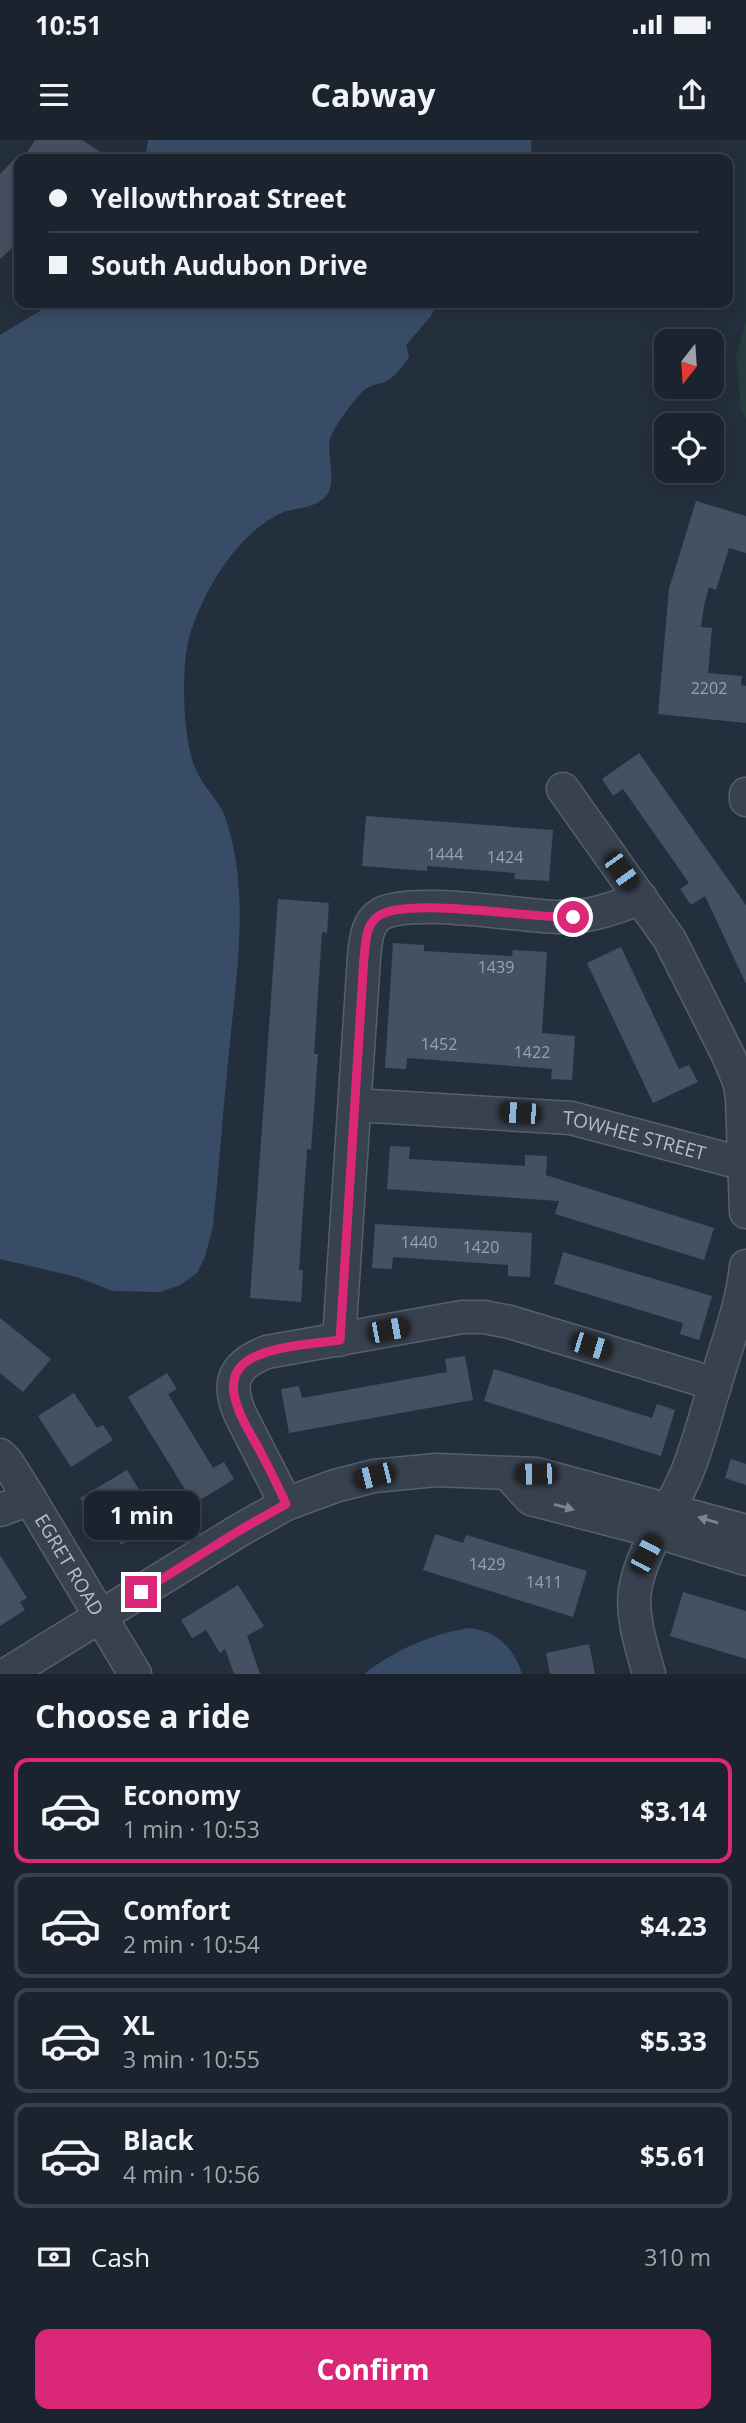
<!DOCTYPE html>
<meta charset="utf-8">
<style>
:root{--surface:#1b232e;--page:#242b36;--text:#f1f3f6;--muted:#a0a4aa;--line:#39404a;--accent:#db2777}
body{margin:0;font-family:"Open Sans",sans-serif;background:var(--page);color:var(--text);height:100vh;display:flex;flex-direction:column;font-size:26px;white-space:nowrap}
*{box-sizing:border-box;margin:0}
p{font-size:23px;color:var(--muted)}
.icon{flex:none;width:38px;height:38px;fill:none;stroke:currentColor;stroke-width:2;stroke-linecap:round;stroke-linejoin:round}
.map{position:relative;height:1534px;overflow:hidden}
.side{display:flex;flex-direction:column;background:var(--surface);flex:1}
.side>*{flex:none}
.guide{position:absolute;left:14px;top:14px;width:719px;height:154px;border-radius:14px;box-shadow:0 4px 18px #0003,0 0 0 2px var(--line);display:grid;align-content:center;height:154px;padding:0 35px;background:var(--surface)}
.needle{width:46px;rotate:197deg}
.controls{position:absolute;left:654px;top:189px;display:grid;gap:14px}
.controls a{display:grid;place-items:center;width:70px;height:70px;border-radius:14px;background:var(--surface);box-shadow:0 4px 18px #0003,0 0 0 2px var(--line);font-size:35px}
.end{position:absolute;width:32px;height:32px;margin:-16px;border:9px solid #db2777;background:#fff;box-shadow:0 0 0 4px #fff}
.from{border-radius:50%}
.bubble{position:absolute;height:49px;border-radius:14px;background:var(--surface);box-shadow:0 4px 18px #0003,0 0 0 2px var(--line);font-size:23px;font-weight:700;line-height:49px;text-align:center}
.car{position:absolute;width:21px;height:42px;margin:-21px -10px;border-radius:9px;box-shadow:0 0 5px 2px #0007;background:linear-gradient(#222 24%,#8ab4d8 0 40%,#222 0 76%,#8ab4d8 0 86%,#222 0)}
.guide b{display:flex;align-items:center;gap:24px;height:66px;font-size:26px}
.guide b+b{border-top:2px solid var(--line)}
.guide i{width:18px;height:18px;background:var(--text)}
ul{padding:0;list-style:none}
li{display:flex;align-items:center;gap:21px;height:105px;margin:0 14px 10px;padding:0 21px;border:4px solid var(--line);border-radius:14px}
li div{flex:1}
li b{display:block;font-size:26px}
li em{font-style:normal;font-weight:700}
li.on{border-color:var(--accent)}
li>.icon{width:63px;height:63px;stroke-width:1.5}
h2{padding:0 35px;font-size:32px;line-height:84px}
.pay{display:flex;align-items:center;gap:18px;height:77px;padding:0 35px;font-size:26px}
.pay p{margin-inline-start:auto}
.action{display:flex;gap:14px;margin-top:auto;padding:14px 35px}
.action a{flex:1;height:80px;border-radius:14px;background:var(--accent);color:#fff;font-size:28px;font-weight:700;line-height:80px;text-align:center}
.status{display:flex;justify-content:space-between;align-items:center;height:49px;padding:0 35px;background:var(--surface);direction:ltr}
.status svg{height:19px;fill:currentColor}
header{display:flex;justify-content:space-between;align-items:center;height:91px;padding:0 35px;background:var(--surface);font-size:32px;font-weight:700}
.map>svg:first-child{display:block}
</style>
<div class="status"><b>10:51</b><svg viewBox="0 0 49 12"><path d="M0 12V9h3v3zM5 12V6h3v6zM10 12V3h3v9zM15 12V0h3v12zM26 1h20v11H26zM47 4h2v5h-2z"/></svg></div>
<header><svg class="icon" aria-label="menu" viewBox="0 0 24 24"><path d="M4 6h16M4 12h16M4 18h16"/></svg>Cabway<svg class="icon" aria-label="share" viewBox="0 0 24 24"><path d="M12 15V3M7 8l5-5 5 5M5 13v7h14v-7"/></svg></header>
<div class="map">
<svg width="746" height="1534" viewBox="0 0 746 1534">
<rect width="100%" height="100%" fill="#242f3e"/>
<path fill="#263c3f" d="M 746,181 L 746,278 L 741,270 L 736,216 Z"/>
<path fill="#394c67" d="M 148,0 L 531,0 L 532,19 L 145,19 Z
M 53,163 L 437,163 L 431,176 L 406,205 L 409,217 C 403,225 396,236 387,241 C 381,244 373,244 367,248 C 358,253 333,288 330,299 C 326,316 338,341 326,356 C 314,370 292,367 277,375 C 235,398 206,447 191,491 C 180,523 182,603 197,632 C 204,648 219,660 225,677 C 251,750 236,837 229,912 C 223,970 219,1028 213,1086 L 205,1117 L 197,1133 L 180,1145 L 160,1152 L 113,1151 L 77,1137 L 0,1119 L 0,195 Z
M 469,1488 C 497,1491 514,1508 522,1534 L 364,1534 C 395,1510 431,1494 469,1488 Z"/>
<path fill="#455162" d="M 35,0 L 82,0 L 111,19 L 23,19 Z
M 19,14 L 19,102 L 0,119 L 0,34 Z
M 696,361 L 746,376 L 746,413 L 729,408 L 716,450 L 709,447 L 704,465 L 701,487 L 712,488 L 708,533 L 742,536 L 741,545 L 746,546 L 746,583 L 658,574 L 669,449 Z
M 639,613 L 746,765 L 746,844 L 705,756 L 691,765 L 680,749 L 689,743 L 623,649 L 613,656 L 602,639 Z
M 366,676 L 553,690 L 549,741 L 514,739 L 515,733 L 427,726 L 427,731 L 362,726 Z
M 278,759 L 329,763 L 327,793 L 322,792 L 314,914 L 318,914 L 311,1010 L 307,1009 L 299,1130 L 303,1130 L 301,1162 L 250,1158 Z
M 393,803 L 424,805 L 424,811 L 512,816 L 513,810 L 547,812 L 542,893 L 575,896 L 572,940 L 551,939 L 552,929 L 407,918 L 406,929 L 385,928 Z
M 621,807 L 679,929 L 689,925 L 698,942 L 653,963 L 587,823 Z
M 390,1006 L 410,1007 L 409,1019 L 525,1026 L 525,1015 L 547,1016 L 546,1035 L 714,1088 L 704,1120 L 555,1074 L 559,1061 L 387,1049 Z
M 375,1084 L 532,1093 L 530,1137 L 508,1136 L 508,1125 L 393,1117 L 392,1129 L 372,1128 Z
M 563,1112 L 712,1156 L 699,1200 L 680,1194 L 683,1183 L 554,1144 Z
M 0,1178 L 51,1219 L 23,1252 L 0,1233 Z
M 465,1216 L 473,1260 L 289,1293 L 281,1249 L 299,1246 L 302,1258 L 447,1232 L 445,1219 Z
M 494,1229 L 652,1278 L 657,1264 L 675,1270 L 661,1316 L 484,1261 Z
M 167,1233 L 177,1249 L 168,1254 L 213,1328 L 224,1322 L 234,1339 L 194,1364 L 128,1257 Z
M 74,1253 L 97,1288 L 103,1285 L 113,1300 L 71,1327 L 38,1276 Z
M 731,1319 L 746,1324 L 746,1345 L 725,1338 Z
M 127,1330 L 159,1382 L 121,1405 L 115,1394 L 110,1398 L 99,1380 L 95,1383 L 80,1358 Z
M 435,1394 L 463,1403 L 466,1395 L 587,1431 L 573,1477 L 423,1430 Z
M 0,1415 L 27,1458 L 20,1462 L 25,1470 L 0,1486 Z
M 238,1445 L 264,1486 L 247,1496 L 260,1534 L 234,1534 L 225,1509 L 220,1513 L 206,1490 L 192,1498 L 181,1480 Z
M 683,1452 L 746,1471 L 746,1519 L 670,1496 Z
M 589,1504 L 595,1534 L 550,1534 L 546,1513 Z"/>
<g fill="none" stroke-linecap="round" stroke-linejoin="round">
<defs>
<g id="minor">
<path d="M 563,649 L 670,800 L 728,915 L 740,944 L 742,959 L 746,1072"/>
<path d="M 746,654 L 746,660"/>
<path id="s1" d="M 355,965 L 571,978 L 745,1024"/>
<path d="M 339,1200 L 364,817 C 366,801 366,783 381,774 C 411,757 519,776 558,777 C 587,778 613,769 641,758"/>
<path id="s2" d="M 0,1315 L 7,1322 L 30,1359 L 135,1534"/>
<path d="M 508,1334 L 531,1359 L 658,1392 L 746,1419"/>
<path d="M 286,1364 L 241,1276 C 226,1243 233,1225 267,1212 L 462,1177 L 484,1177 L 510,1182 L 715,1244"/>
<path d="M 0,1370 L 30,1359"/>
<path d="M 7,1534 L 240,1390 L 286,1364 L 335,1346 L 374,1336 L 436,1330 L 536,1334 L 746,1391"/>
<path d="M 649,1534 C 642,1508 631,1477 635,1450 C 642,1409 669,1374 685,1337 C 698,1307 705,1276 715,1245 C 726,1206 742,1167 746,1126"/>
</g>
</defs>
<use href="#minor" stroke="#565f6c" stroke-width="35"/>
<use href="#minor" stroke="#38414e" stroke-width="32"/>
</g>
<defs><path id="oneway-solid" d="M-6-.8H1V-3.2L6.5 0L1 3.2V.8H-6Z" transform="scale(1.75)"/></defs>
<g fill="#7c8592">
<use href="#oneway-solid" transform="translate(564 1367) rotate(15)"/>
<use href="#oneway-solid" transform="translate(708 1380) rotate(-164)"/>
</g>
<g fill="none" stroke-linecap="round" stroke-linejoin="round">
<path stroke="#db2777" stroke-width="9" d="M 141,1452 L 240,1390 L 286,1364 C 278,1346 269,1328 260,1311 C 245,1283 212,1237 254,1217 C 280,1205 312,1204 340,1200 L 364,817 C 366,803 365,787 377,777 C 404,755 532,779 573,777"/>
</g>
<g text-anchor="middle" stroke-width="6" stroke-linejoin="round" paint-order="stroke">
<g font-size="16" fill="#98a1af">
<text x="709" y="554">2202</text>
<text x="445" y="720">1444</text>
<text x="505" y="723">1424</text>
<text x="496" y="833">1439</text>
<text x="439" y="910">1452</text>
<text x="532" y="918">1422</text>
<text x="419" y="1108">1440</text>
<text x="481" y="1113">1420</text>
<text x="487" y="1430">1429</text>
<text x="544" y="1448">1411</text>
</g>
<g font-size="19" fill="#b4bcc9" stroke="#1d2633">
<text dy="7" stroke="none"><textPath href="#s1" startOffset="282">TOWHEE STREET</textPath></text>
<text dy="7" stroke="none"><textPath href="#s2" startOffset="130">EGRET ROAD</textPath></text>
</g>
</g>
</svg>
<div class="controls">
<a><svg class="needle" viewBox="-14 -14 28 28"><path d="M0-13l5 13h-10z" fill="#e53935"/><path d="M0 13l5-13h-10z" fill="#a0a4aa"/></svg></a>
<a><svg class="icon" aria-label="locate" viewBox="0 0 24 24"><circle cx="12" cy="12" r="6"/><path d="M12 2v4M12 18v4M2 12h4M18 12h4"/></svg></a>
</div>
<i class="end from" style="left:573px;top:777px"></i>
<i class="end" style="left:141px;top:1452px"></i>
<div class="bubble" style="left:84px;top:1351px;width:116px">1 min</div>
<i class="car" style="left:621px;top:731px;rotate:144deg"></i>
<i class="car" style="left:520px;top:973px;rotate:273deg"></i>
<i class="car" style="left:388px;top:1190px;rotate:79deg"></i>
<i class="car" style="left:591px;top:1206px;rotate:107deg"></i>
<i class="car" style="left:536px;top:1334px;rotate:269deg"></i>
<i class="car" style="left:374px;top:1336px;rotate:256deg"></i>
<i class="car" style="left:646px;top:1414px;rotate:28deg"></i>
<div class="guide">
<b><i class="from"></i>Yellowthroat Street</b>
<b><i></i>South Audubon Drive</b>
</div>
</div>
<section class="side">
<h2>Choose a ride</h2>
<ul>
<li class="on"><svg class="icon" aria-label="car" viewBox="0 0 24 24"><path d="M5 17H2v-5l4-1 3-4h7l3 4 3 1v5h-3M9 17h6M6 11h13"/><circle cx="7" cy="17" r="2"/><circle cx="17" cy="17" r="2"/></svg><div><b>Economy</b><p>1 min · 10:53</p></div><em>$3.14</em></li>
<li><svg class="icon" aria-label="car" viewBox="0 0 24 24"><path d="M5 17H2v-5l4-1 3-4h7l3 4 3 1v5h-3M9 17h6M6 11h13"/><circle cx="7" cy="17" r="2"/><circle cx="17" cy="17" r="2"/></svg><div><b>Comfort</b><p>2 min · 10:54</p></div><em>$4.23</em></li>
<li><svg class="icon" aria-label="car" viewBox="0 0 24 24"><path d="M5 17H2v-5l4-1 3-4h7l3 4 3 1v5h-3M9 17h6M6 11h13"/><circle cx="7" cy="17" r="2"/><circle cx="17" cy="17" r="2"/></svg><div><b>XL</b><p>3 min · 10:55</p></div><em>$5.33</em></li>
<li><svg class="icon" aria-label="car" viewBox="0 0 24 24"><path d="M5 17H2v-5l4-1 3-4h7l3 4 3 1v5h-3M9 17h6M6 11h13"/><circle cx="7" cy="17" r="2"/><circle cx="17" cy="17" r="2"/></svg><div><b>Black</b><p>4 min · 10:56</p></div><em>$5.61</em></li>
</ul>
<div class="pay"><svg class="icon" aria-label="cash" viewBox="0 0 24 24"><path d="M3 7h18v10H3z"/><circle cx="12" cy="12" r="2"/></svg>Cash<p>310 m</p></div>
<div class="action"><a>Confirm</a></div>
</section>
